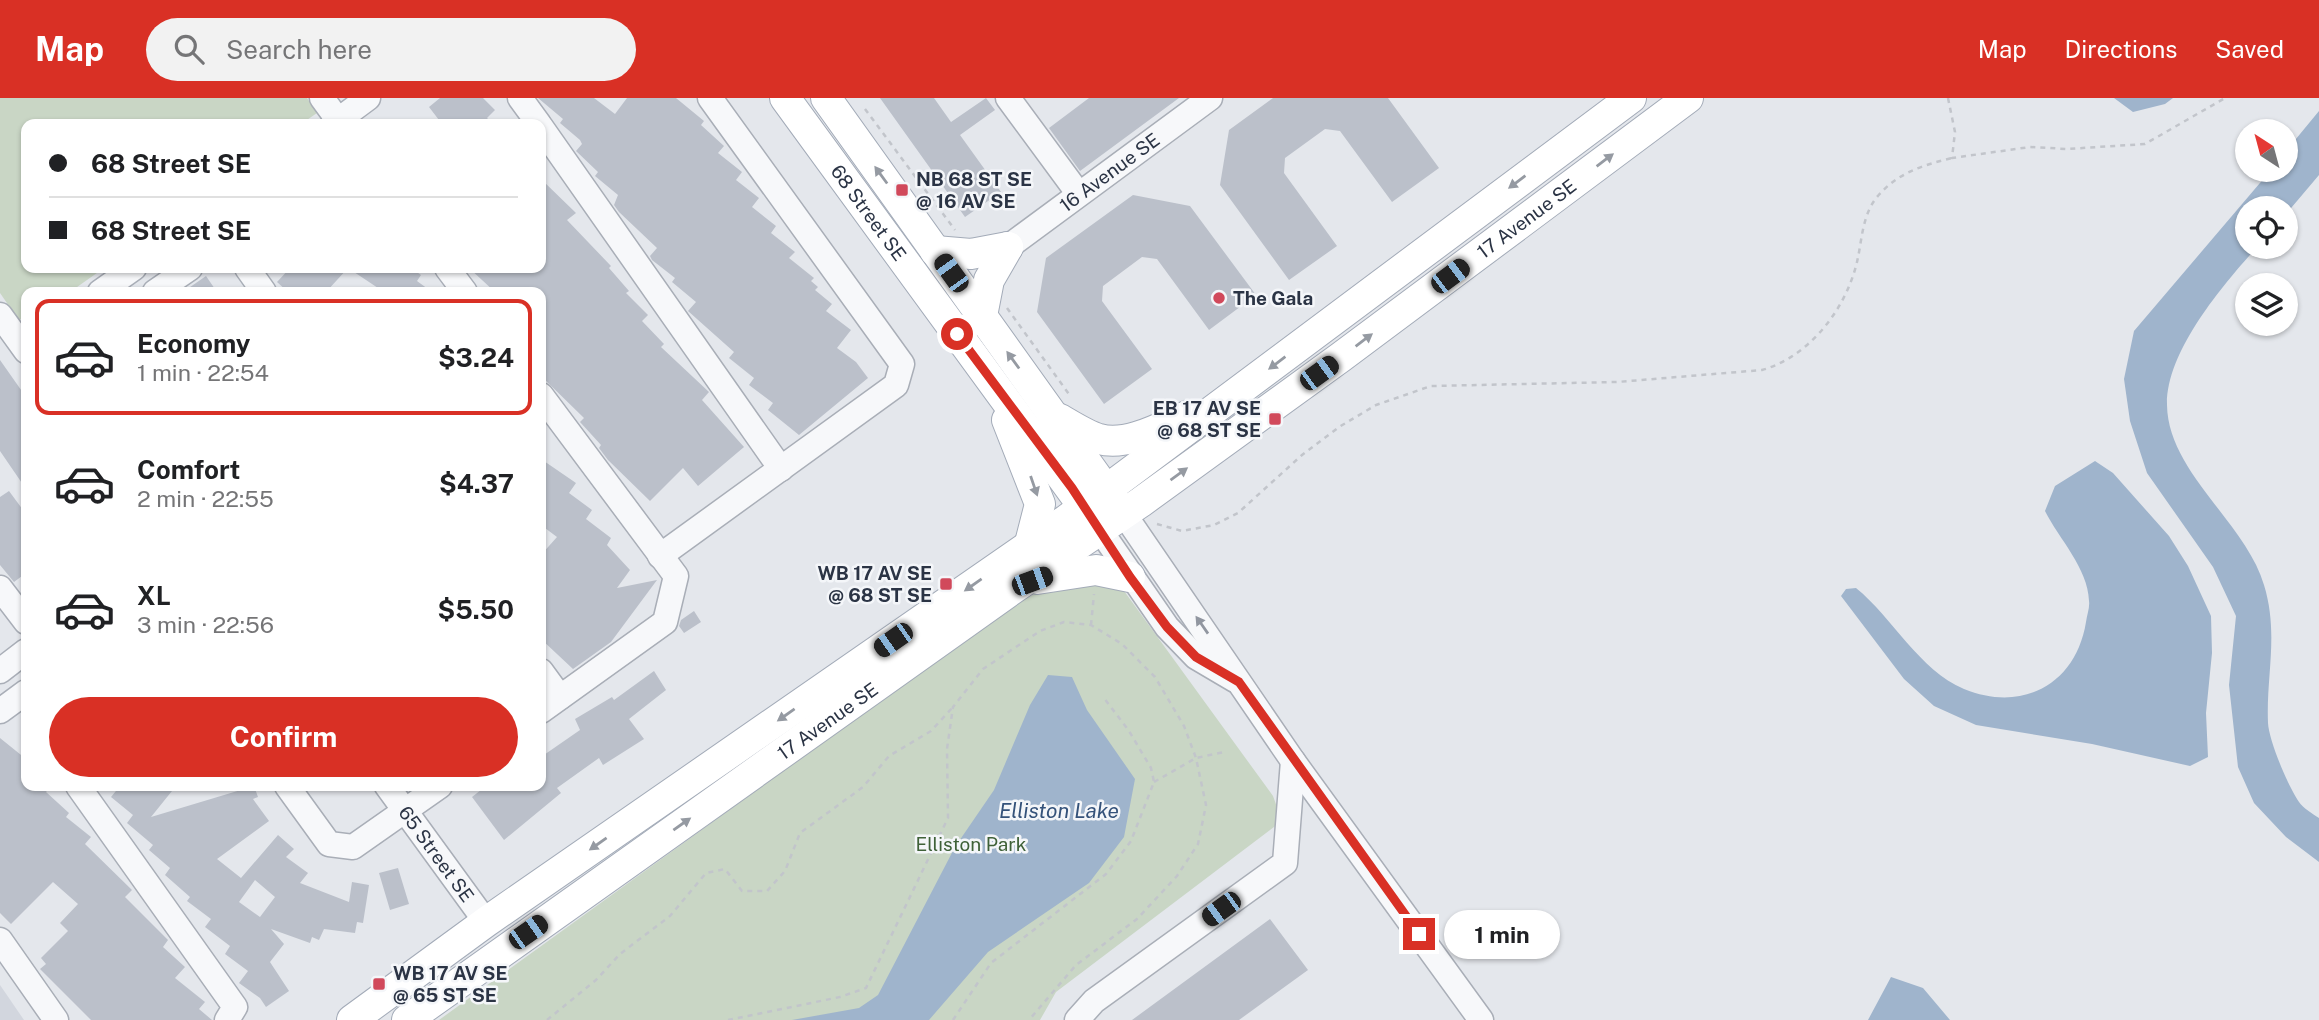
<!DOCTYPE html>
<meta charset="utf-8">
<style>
:root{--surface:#fff;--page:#f2f2f2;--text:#202124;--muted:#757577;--line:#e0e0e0;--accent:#d93025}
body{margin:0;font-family:"Public Sans",sans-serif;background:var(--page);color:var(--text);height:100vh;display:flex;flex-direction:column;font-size:26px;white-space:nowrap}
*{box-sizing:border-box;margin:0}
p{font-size:23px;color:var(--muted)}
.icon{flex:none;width:38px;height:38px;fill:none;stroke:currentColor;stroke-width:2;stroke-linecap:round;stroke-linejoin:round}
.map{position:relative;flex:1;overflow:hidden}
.panel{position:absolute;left:21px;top:189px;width:525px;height:504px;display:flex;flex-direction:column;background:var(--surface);border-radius:14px;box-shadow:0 2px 5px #0004}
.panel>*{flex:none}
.hud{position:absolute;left:21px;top:21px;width:525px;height:154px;border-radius:14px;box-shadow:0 2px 5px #0004;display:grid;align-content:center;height:154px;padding:0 28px;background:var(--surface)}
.needle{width:46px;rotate:324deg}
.fabs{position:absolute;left:2235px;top:21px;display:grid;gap:14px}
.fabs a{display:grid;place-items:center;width:63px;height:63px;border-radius:50%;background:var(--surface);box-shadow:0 2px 5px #0004;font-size:35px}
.end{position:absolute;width:32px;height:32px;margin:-16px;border:9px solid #d93025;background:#fff;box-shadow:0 0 0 4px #fff}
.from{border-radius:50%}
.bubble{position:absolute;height:49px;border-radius:24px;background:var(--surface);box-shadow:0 2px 5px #0004;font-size:23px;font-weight:700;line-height:49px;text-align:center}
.car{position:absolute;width:21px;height:42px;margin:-21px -10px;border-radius:9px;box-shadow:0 0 5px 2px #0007;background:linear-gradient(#222 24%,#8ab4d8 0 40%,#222 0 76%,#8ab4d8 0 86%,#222 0)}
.hud b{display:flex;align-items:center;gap:24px;height:66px;font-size:26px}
.hud b+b{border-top:2px solid var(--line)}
.hud i{width:18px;height:18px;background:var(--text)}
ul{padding:12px 0 0;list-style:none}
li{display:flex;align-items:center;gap:21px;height:116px;margin:0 14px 10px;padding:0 14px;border:4px solid transparent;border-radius:14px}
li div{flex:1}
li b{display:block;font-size:26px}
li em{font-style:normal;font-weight:700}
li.active{border-color:var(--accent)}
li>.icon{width:63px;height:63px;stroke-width:1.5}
.action{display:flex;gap:14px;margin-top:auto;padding:14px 28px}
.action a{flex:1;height:80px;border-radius:42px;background:var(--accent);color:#fff;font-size:28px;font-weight:700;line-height:80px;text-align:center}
header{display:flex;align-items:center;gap:42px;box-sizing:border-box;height:98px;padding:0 35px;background:var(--accent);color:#fff}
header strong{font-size:33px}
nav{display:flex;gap:38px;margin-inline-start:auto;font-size:24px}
.search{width:490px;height:63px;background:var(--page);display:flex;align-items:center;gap:18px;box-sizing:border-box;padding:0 24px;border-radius:38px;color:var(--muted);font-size:26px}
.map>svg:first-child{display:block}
</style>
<header>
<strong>Map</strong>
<div class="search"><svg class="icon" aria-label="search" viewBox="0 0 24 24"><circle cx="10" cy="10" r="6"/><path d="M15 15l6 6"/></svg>Search here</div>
<nav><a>Map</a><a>Directions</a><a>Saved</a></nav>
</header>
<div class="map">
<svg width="2319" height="922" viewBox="0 0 2319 922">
<rect width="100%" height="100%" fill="#e4e7ec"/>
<path fill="#d2d6de" d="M 0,887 L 24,922 L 0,922 Z"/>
<path fill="#c9d6c5" d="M 0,0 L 307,0 L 317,15 L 301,26 L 26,26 L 26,170 L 104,170 L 70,194 L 26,194 L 26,222 L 18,221 L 0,195 Z
M 1060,483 L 1119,486 L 1273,698 L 1282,723 L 1056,894 L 1040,922 L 439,922 L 1011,508 Z"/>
<path fill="#9fb4cc" d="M 2114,0 L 2173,0 L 2165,6 L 2133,14 Z
M 2319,13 L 2319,77 L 2286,116 L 2286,110 L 2247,110 L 2247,149 L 2257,149 C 2223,187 2166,253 2167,307 C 2168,374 2246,425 2264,487 C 2279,536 2266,577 2268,625 C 2269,643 2288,688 2299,704 C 2303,710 2313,716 2319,720 L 2319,764 L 2286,739 L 2254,705 L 2238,669 L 2229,587 L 2236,518 L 2213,469 L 2147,375 L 2130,323 L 2124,281 L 2134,233 L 2271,72 L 2286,72 L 2286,53 Z
M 2095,363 L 2113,375 L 2169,438 L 2188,468 L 2211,518 L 2212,555 L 2206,615 L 2208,659 L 2190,668 L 2092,646 L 1976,627 L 1934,608 L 1904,581 L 1841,498 L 1846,491 L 1856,490 C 1893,520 1919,572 1964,591 C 2023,615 2076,586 2086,524 C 2087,517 2090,509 2089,503 C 2088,470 2059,441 2045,413 L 2055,388 Z
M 1048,577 L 1072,579 L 1087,612 L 1135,681 L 1124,739 L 1089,785 L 988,854 L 929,922 L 792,922 L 859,910 L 878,897 L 955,749 L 994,692 L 1030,607 Z
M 1891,879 L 1923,890 L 1950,922 L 1868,922 Z"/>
<path fill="#bbc0ca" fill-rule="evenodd" d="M 440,0 L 483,0 L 495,12 L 487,20 L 493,26 L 442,26 L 429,9 Z
M 538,0 L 594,0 L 615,16 L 627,0 L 676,0 L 704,23 L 701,27 L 724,48 L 718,55 L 742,74 L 736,82 L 759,100 L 752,109 L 776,128 L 771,135 L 795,154 L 789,160 L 814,180 L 811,183 L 818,189 L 815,192 L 832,206 L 826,213 L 851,232 L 837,250 L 856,264 L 868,280 L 799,337 L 768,312 L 773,305 L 749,287 L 754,280 L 729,260 L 734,254 L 688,213 L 696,204 L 672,184 L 675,180 L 652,162 L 650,158 L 657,150 L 619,114 L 614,107 L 618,97 L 595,78 L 598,74 L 576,53 L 582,46 L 580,42 L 560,25 L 563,21 Z
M 880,0 L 934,0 L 951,24 L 986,0 L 995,12 L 960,37 L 1001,94 L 965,119 Z
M 1089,0 L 1179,0 L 1080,73 L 1049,30 Z
M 1273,0 L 1388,0 L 1439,70 L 1392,104 L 1340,33 L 1325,31 L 1285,60 L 1284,75 L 1337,148 L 1289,182 L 1220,87 L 1229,32 Z
M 541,81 L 576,115 L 567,122 L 611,168 L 609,170 L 629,193 L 626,195 L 648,217 L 642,223 L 664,246 L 661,249 L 709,294 L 702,302 L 744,349 L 698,388 L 683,370 L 650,403 L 608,362 L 599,350 L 601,347 L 580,324 L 584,320 L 541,278 L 541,194 L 495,194 L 469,170 L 541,170 Z
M 1133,97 L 1190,108 L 1256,197 L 1209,232 L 1157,161 L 1142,159 L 1103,188 L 1102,203 L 1152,271 L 1104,306 L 1037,214 L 1046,160 Z
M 290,170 L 411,170 L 421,177 L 417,183 L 432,194 L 384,194 L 348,170 L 326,194 L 288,194 L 277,184 Z
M 206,178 L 217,194 L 183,194 Z
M 0,262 L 26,299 L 26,391 L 0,353 Z
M 541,361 L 576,385 L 569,395 L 592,412 L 586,421 L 611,440 L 607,447 L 630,472 L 617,490 L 657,482 L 611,544 L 573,571 L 541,541 L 541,457 L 557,439 L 541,427 Z
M 9,393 L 26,416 L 26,475 L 14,484 L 0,467 L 0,399 Z
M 694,513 L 701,524 L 684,535 L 679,528 L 681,522 Z
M 654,573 L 666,592 L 629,621 L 644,641 L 603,667 L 599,660 L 557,690 L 561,695 L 504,742 L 472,699 L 486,688 L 541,688 L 541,659 L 580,632 L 575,621 L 612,599 L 614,602 Z
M 0,640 L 26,661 L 26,688 L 51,688 L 46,694 L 69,715 L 66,719 L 91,739 L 85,746 L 132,792 L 125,799 L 168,842 L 163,849 L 185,869 L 175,880 L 205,904 L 199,911 L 212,922 L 91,922 L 40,871 L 46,866 L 41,860 L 68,833 L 60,825 L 78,806 L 53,784 L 11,826 L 0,815 Z
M 120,688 L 176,688 L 151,719 L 254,688 L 258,699 L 253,701 L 269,723 L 217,761 L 241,780 L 278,737 L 294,751 L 286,759 L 308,775 L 300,785 L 349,804 L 352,784 L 369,787 L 363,825 L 357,824 L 355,835 L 324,831 L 319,842 L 312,839 L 310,845 L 271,831 L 284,846 L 270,864 L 289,893 L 266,909 L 260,900 L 239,885 L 248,873 L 225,856 L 230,848 L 205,829 L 211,821 L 187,803 L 190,799 L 165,777 L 170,770 L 149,752 L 153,747 L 127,725 L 133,717 L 111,699 ZM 255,782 L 275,799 L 260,819 L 239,804 Z
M 398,770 L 409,806 L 390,812 L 379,775 Z
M 1270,821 L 1308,872 L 1239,922 L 1132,922 Z"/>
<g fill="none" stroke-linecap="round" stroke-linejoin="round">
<defs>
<g id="minor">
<path d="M 322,0 L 341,26"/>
<path d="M 520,0 L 539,26"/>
<path d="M 1008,0 L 1078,95"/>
<path d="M 333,26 L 368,0"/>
<path d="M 541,29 L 781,371"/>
<path id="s1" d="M 1008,149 L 1210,0"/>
<path d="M 247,170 L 264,194"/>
<path d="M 447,170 L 465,194"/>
<path d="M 100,194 L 134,170"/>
<path d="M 155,194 L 190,170"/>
<path d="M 0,217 L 26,253"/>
<path d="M 541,297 L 676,478 L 665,524 L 541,613"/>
<path d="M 1124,416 L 1293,663 L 1481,922"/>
<path d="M 1100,432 L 1167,529 L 1196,559 L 1235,582"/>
<path d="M 660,458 L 896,287 L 902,266 L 710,0"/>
<path d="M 0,490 L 26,524"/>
<path d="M 0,573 L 26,553"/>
<path d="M 541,573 L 560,599"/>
<path d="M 0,613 L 26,594"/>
<path d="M 78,688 L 235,909 L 227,922"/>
<path d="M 287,688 L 329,746 L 353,749 L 440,688"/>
<path id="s2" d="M 387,688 L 486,824"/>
<path d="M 0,842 L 56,922"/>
<path d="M 1077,922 L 1094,903 L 1285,765 L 1293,663"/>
</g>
<g id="major">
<path id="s3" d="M 785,0 L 1096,426"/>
<path d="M 826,0 L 1117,407"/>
<path d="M 935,153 L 971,156 L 1008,149"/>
<path d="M 982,218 L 989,182 L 1008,149"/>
<path d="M 1060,321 C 1072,328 1086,337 1099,341 C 1128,349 1163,328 1189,317"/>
<path d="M 1007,322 L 1040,406 L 1029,449"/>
<path d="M 1037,481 L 1096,472 L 1130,479"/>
<path d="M 352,922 L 486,824 L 1066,422 L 1631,0"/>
<path id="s4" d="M 407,922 L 1017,488 L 1141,404 L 1341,259 L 1688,0"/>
</g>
</defs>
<use href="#minor" stroke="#a9aeb7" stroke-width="27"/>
<use href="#major" stroke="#a3abb8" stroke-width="32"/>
<path stroke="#c2c5cb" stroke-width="2.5" stroke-dasharray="5 5" stroke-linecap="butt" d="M 1948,0 L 1955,34 L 1952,60 L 2030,49 L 2067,51 L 2145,46 L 2225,0
M 865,11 L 955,132
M 1007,210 L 1071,299
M 1157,426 L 1182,433 L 1214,427 L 1238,415 L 1302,357 L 1339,329 L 1376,307 L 1431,288 L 1617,284 L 1762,272 C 1809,259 1846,211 1857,164 C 1862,143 1862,117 1877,99 C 1897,75 1923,67 1952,60
M 1091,527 L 1094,496
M 1154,684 L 1196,660 L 1224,654
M 547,922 L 596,882 L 620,856 L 670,818 L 706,775 L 725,771 L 742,793 L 767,793 L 785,773 L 800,735 L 863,689 L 889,658 L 931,633 L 953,609
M 728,922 L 840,899 L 866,890 L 948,720 L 947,651 L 953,609 L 983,571 L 1040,533 L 1064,524 L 1091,527 L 1122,546 L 1155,579 L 1184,628 L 1196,660 L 1206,707 L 1198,746 L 1177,778 L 1137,821 L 1076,867 L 1029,922
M 953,922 L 991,865 L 1106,776 L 1131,743 L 1154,684 L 1151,670 L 1129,633 L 1104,600"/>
<use href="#minor" stroke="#f7f8fa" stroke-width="24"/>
<use href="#major" stroke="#fff" stroke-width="30"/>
</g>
<defs><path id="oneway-solid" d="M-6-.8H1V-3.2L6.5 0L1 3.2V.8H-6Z" transform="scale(1.75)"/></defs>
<g fill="#959aa2">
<use href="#oneway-solid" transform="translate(1605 62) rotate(-37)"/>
<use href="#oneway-solid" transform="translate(881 77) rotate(-126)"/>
<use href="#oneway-solid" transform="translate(1517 84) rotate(143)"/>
<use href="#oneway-solid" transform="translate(1364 242) rotate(-37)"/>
<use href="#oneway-solid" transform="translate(1013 262) rotate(-126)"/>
<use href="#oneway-solid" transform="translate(1277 265) rotate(143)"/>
<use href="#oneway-solid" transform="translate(1179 376) rotate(-36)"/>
<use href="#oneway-solid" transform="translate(1034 388) rotate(71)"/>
<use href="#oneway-solid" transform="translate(973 487) rotate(145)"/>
<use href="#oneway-solid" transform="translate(786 617) rotate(145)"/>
<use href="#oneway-solid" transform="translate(682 726) rotate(-35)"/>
<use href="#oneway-solid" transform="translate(598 746) rotate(145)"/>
</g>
<use fill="#9196a0" href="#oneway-solid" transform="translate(1202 527) rotate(-125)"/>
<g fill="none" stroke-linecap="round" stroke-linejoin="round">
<path stroke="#d93025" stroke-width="9" d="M 957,236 L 1072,390 L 1130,479 L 1167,529 L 1196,559 L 1239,584 L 1419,836"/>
</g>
<g fill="#d1495b" stroke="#f4f6f9" stroke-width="2.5">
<rect x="895" y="85" width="14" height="14" rx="3.5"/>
<circle cx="1219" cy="200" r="7"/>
<rect x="1268" y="314" width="14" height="14" rx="3.5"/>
<rect x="939" y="479" width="14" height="14" rx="3.5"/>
<rect x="372" y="879" width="14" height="14" rx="3.5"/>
</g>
<g text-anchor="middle" stroke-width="5" stroke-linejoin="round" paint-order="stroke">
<g font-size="19" fill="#2b3445" stroke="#f4f6f9">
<text dy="7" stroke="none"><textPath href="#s1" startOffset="126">16 Avenue SE</textPath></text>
<text dy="7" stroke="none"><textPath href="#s3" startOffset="142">68 Street SE</textPath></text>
<text dy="7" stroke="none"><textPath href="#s4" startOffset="1377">17 Avenue SE</textPath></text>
<text dy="7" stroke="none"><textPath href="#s4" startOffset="516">17 Avenue SE</textPath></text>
<text dy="7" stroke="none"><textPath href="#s2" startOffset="84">65 Street SE</textPath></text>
</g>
<g font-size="19" font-weight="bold" fill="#2b3445" stroke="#f4f6f9" text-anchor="start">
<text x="916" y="88">NB 68 ST SE<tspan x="916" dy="22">@ 16 AV SE</tspan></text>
<text x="1233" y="207">The Gala</text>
<text x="1261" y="317" text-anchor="end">EB 17 AV SE<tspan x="1261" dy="22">@ 68 ST SE</tspan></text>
<text x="932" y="482" text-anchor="end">WB 17 AV SE<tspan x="932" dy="22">@ 68 ST SE</tspan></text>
<text x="393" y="882">WB 17 AV SE<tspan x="393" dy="22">@ 65 ST SE</tspan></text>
</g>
<g font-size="19" fill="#3f6138" stroke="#f4f6f9">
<text x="971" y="753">Elliston Park</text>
</g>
<g font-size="21" font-style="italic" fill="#34527a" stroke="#f4f6f9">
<text x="1059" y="720">Elliston Lake</text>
</g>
</g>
</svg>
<div class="fabs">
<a><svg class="needle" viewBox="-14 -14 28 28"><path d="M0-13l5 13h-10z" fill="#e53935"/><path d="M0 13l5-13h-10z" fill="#757577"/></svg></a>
<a><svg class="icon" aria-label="locate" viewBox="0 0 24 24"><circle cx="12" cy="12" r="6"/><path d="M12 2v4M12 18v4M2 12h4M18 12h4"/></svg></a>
<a><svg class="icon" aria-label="layers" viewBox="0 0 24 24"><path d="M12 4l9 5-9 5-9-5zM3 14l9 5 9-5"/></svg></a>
</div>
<i class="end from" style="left:957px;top:236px"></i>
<i class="end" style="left:1419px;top:836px"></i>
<div class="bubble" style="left:1444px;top:812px;width:116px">1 min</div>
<i class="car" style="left:951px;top:175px;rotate:324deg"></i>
<i class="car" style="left:1450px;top:178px;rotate:53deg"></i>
<i class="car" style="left:1319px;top:275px;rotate:54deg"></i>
<i class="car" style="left:1032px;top:483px;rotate:70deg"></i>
<i class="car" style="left:893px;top:542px;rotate:235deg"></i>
<i class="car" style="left:1221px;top:811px;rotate:234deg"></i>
<i class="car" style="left:528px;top:834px;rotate:55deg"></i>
<div class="hud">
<b><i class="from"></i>68 Street SE</b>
<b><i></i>68 Street SE</b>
</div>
<section class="panel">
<ul>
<li class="active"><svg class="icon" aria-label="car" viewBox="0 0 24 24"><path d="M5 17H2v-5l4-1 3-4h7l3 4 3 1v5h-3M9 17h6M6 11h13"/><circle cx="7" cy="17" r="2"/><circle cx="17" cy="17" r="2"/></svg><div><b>Economy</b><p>1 min · 22:54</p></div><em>$3.24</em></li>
<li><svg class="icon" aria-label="car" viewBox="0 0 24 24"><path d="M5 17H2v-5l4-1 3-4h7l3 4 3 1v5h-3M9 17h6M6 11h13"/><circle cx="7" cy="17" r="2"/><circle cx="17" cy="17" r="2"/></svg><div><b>Comfort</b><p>2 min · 22:55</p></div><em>$4.37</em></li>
<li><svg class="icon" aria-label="car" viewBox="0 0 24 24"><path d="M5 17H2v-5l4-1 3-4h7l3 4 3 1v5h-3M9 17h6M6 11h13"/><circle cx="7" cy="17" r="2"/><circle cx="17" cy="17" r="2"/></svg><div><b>XL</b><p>3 min · 22:56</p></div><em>$5.50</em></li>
</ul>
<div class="action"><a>Confirm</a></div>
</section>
</div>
